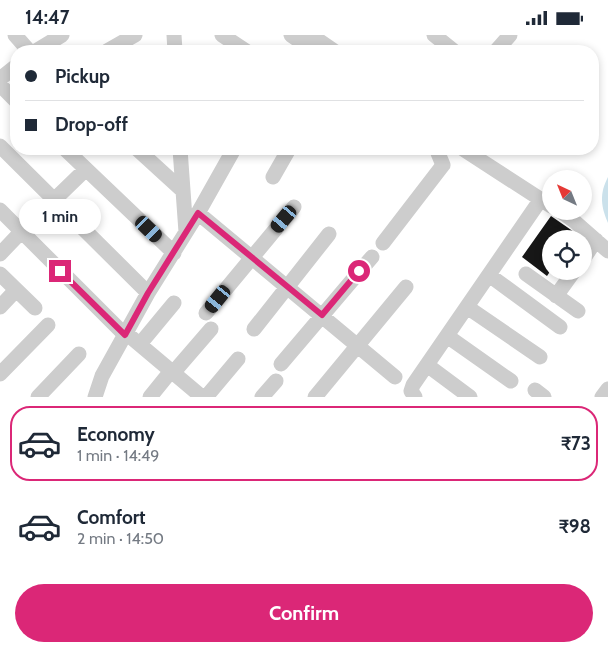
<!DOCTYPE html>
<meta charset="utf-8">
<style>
:root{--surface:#fff;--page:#f6f6f7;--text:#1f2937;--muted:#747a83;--line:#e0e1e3;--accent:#db2777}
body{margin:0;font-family:Cabin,sans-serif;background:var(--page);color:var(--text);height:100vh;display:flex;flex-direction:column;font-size:19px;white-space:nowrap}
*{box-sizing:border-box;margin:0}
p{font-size:16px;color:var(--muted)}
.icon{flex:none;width:28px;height:28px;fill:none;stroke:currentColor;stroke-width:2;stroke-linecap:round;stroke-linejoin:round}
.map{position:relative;height:362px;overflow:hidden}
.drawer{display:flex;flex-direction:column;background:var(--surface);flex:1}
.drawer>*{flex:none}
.top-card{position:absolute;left:10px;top:10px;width:589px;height:110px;border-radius:20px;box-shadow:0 2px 8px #0003;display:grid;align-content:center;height:110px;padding:0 15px;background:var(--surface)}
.needle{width:32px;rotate:317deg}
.buttons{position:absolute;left:542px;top:135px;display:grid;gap:10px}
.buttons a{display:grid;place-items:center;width:50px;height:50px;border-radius:50%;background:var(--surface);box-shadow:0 2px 8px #0003;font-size:25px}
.end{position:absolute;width:22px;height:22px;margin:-11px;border:6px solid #db2777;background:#fff;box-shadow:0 0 0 2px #fff}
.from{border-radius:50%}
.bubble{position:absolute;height:35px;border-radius:18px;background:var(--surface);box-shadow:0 2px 8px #0003;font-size:16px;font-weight:700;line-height:35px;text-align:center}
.car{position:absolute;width:15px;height:30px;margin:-15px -8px;border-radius:6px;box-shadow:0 0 4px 1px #0007;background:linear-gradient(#222 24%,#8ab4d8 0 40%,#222 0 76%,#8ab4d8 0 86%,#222 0)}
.top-card b{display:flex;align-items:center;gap:18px;height:48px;font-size:19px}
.top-card b+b{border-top:1px solid var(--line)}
.top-card i{width:12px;height:12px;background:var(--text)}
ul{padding:9px 0 0;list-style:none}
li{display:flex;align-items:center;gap:15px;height:75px;margin:0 10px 8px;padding:0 5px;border:2px solid transparent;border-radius:20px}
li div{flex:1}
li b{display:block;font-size:19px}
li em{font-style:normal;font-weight:700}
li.on{border-color:var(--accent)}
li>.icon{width:45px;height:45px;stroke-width:1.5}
.button{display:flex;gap:10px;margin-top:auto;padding:10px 15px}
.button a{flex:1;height:58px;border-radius:30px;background:var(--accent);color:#fff;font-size:20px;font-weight:700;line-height:58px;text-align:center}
.status{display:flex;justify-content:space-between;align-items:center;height:35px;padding:0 25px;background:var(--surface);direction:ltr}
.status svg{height:14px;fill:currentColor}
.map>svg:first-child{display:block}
</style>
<div class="status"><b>14:47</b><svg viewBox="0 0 49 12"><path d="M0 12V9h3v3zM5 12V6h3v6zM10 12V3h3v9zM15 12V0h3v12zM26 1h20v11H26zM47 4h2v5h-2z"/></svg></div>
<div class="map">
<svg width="608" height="362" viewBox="0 0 608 362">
<rect width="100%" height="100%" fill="#fff"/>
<path fill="#cbe1eb" d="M 608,142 L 608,188 C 601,172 599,159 608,142 Z"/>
<path fill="#171717" d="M 551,181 L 577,199 L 574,204 L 551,204 L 551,235 L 547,241 L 522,222 Z"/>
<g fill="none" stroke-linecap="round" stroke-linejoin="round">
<path stroke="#cdcdcd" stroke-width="15" d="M 15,0 L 29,16
M 174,0 L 175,16
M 222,0 L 246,16
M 291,0 L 314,16
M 311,0 L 334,16
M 434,0 L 454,16
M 36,16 L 62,0
M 107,16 L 135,0
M 496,16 L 510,0
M 0,44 L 16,31
M 0,50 L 16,66
M 0,111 L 148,258
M 65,114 L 174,218
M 137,114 L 183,156
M 180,114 L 186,197
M 463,114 L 551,171
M 273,142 L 289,114
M 0,175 L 125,300
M 560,176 L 574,186 L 608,216
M 198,178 L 395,342
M 383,208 L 443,130 L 438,118 L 440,114
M 0,219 L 21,197 L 86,134
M 584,223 L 596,205
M 0,239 L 35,273
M 526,239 L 578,276
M 489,240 L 560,292
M 556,261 L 574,236
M 0,272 L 16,255
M 467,272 L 540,322
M 206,278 L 294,172
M 254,294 L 329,199
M 126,298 L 202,362
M 447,301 L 511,346
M 140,309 L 174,268
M 281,329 L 372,222
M 427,330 L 470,362
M 173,338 L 211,294
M 0,339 L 48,290
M 535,355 L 544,362
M 38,362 L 79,319
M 95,362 L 102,341 L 148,258 L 198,178 L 234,114
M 150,362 L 171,336
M 206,362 L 238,324
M 262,362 L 276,346
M 315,362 L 406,252
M 415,362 L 411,356 L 413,350 L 541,164
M 602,362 L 608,354"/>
</g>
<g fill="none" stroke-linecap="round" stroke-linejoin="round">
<path stroke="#db2777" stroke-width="6" d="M 60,236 L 125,300 L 148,258 L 198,178 L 322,280 L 359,236"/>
</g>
</svg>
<div class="buttons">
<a><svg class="needle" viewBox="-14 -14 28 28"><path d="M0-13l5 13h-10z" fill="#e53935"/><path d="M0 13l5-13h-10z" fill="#747a83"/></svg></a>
<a><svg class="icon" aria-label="locate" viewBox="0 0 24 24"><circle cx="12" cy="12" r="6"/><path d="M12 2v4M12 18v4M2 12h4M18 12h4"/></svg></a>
</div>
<i class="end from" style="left:359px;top:236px"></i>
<i class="end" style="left:60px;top:236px"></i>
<div class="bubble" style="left:19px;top:164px;width:82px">1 min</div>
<i class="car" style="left:284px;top:184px;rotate:220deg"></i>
<i class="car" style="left:149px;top:194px;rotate:134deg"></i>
<i class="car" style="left:218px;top:264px;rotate:219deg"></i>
<div class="top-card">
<b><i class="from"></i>Pickup</b>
<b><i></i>Drop-off</b>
</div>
</div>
<section class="drawer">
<ul>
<li class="on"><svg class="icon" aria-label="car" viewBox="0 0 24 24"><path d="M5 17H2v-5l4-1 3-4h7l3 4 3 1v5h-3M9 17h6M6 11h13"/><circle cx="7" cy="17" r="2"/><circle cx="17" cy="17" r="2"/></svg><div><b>Economy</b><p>1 min · 14:49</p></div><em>₹73</em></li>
<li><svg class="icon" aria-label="car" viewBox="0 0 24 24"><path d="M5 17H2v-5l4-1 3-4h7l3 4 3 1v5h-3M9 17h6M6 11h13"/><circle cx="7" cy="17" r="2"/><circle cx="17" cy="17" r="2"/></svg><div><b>Comfort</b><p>2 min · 14:50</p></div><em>₹98</em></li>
</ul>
<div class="button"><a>Confirm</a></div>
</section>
